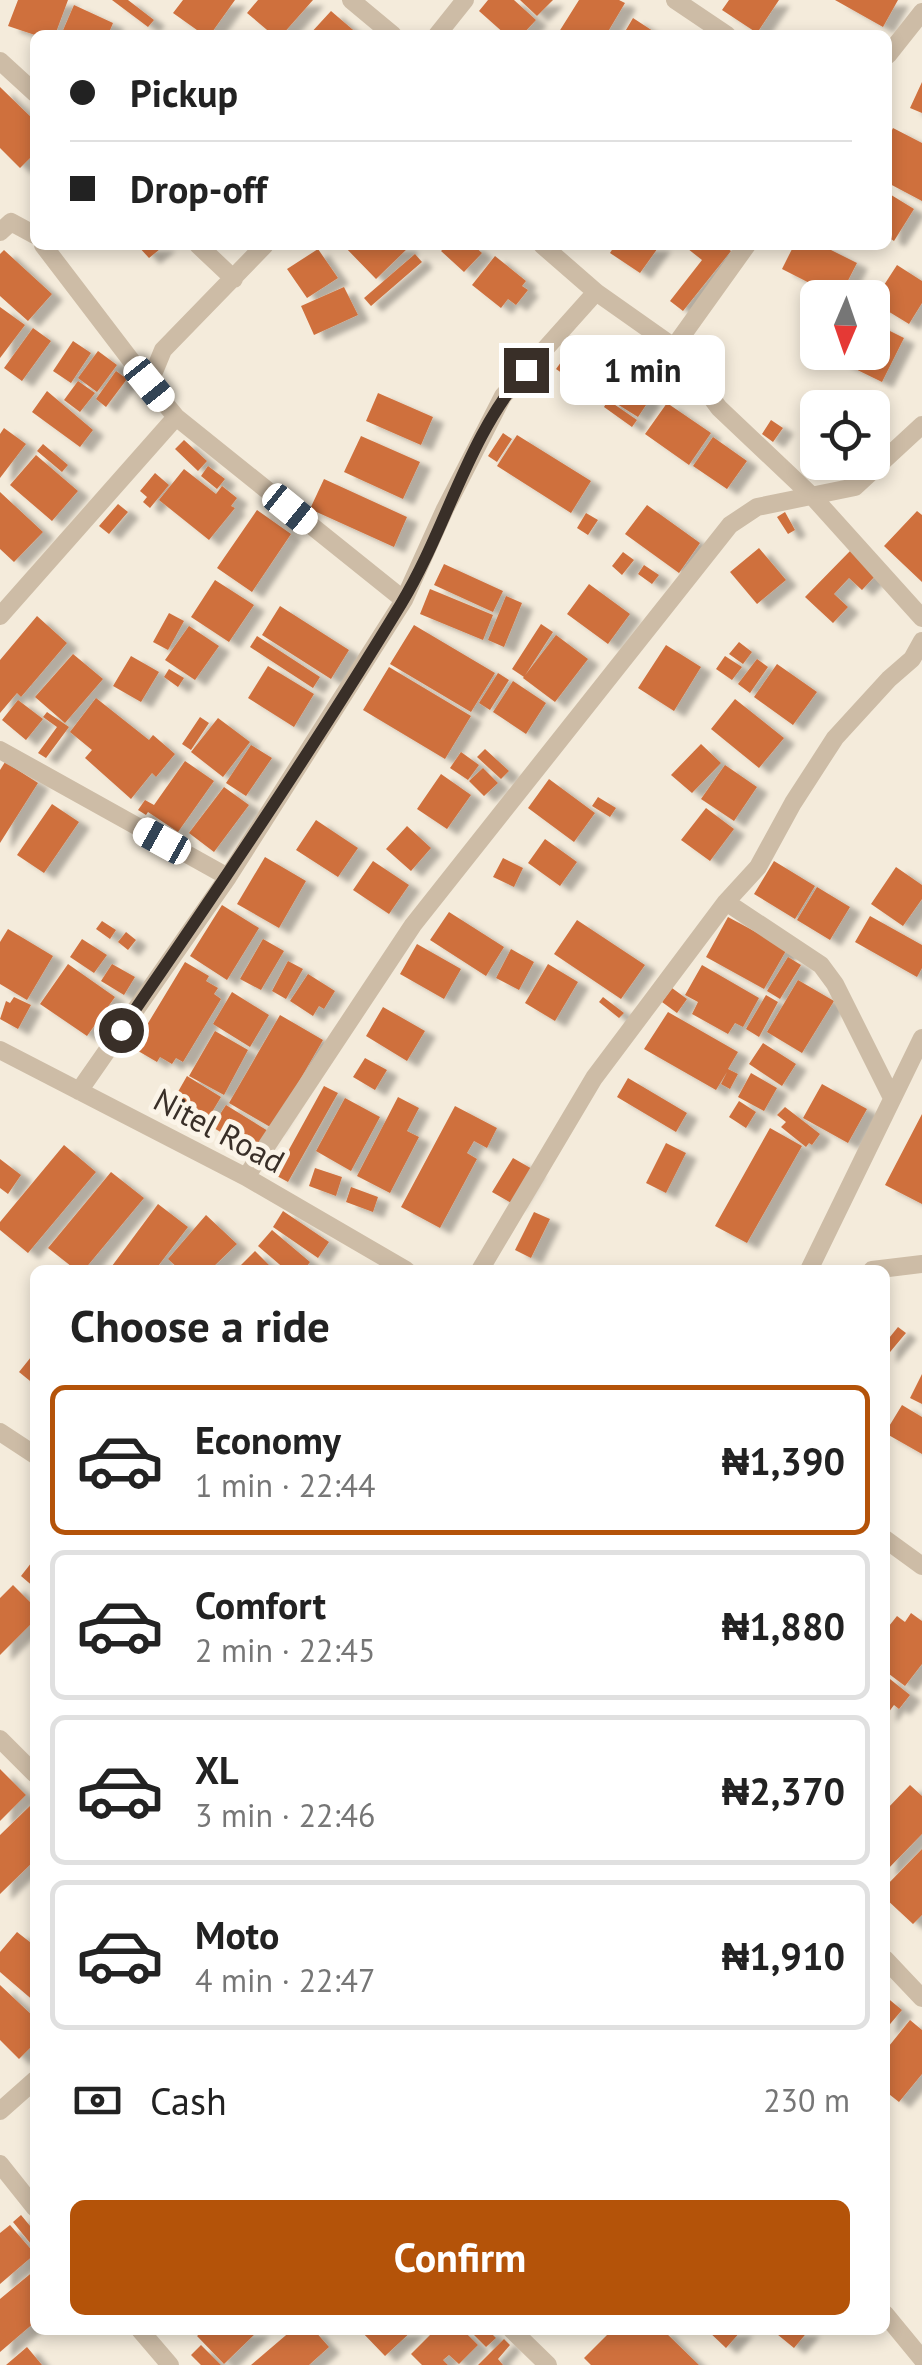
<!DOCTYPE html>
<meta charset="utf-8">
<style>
:root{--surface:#fff;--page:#f2f2f2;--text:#222;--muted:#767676;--line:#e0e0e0;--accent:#b45309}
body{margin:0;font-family:"PT Sans",sans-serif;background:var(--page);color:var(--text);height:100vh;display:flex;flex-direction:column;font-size:38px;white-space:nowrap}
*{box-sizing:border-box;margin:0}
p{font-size:32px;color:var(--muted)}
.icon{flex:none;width:55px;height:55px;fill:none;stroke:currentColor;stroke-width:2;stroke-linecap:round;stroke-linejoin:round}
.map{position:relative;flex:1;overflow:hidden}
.details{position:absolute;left:30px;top:1265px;width:860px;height:1070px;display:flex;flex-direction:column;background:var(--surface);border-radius:15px;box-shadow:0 5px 15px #0003}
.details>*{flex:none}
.hud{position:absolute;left:30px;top:30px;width:862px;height:220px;border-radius:15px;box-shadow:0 5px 15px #0003;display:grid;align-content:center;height:220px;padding:0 40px;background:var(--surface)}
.needle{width:65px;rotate:182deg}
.fabs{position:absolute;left:800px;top:280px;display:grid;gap:20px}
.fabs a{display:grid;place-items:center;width:90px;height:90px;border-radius:15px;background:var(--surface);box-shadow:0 5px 15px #0003;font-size:50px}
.end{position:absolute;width:45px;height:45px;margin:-22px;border:12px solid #392f28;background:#fff;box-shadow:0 0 0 5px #fff}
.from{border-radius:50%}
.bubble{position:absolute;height:70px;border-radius:15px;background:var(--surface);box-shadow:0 5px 15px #0003;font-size:32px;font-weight:600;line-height:70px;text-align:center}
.car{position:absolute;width:30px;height:60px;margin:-30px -15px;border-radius:12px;box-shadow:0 0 8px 2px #0007;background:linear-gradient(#fff 24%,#345 0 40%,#fff 0 76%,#345 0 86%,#fff 0)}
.hud b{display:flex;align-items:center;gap:35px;height:95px;font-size:38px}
.hud b+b{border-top:2px solid var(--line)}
.hud i{width:25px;height:25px;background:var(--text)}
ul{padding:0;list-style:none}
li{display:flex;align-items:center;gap:30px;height:150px;margin:0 20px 15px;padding:0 20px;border:5px solid var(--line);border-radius:15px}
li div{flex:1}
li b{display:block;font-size:38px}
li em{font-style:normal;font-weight:600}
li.selected{border-color:var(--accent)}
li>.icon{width:90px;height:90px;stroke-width:1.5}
h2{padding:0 40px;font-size:45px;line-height:120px}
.pay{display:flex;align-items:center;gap:25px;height:110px;padding:0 40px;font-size:38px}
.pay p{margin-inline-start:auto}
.button{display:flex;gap:20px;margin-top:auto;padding:20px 40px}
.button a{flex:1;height:115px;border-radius:15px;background:var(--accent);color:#fff;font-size:40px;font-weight:600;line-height:115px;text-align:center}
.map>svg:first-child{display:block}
</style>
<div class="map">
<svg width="922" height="2365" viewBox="0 0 922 2365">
<defs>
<filter id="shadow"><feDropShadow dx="11" dy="6" stdDeviation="2.5" flood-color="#0004"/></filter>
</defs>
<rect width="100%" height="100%" fill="#f4ebdb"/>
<path fill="#cf703e" filter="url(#shadow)" d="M 18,0 L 68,0 L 55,35 L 35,35 L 8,26 Z
M 112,0 L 128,0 L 154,20 L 148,27 Z
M 183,0 L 235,0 L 210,35 L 204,35 L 173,13 Z
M 258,0 L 313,0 L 282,35 L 273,35 L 247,13 Z
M 488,0 L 514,0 L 536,20 L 522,35 L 506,35 L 479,11 Z
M 520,0 L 553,0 L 537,16 Z
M 579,0 L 619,0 L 625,3 L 606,35 L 557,35 Z
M 729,0 L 779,0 L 757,33 L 722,10 Z
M 835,0 L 898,0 L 883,27 Z
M 74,5 L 113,23 L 108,35 L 61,35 Z
M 331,11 L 359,35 L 309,35 Z
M 633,18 L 659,35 L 623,35 Z
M 922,82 L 922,113 L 910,108 Z
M 0,87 L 35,121 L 35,153 L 20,168 L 0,148 Z
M 893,128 L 922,143 L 922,201 L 888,183 L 888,138 Z
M 888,193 L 914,209 L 894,241 L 888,237 Z
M 137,245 L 165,245 L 149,258 Z
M 343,245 L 405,245 L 408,248 L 376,279 Z
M 447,245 L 473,245 L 482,253 L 464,272 L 441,251 Z
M 615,245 L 660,245 L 640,273 L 610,253 Z
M 683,245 L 722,245 L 731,251 L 683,311 L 670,301 L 702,260 Z
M 794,245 L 821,245 L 857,263 L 839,298 L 782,269 Z
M 318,249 L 338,278 L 307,298 L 287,269 Z
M 4,250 L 52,294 L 28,321 L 0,296 L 0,254 Z
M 415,254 L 422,262 L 371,306 L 364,298 Z
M 495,256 L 526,281 L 522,286 L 528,290 L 516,305 L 508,299 L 501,308 L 472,285 Z
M 897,265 L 922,281 L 922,303 L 909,324 L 873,302 Z
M 344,287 L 358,315 L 314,335 L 301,306 Z
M 0,307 L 25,325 L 0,358 Z
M 872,322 L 904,338 L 882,382 L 839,361 L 843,352 L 872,352 Z
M 33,328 L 51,341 L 22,381 L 4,368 Z
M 73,341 L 91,353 L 71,383 L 53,371 Z
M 650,345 L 685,372 L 667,395 L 632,368 Z
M 572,347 L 614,376 L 598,398 L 556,369 Z
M 98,351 L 117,365 L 97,392 L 78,378 Z
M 116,371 L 127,379 L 106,407 L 96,399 Z
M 621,380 L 650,399 L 638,417 L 609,399 Z
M 78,381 L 95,393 L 80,412 L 64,400 Z
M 47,391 L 93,430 L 80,447 L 32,412 Z
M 378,393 L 433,417 L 421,445 L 366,421 Z
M 608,400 L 637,420 L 632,427 L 604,407 Z
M 667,403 L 711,433 L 689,465 L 645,434 Z
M 818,417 L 818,454 L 800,441 Z
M 771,420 L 783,428 L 773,442 L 762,434 Z
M 4,428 L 26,444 L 0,478 L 0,434 Z
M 503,433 L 512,439 L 497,462 L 488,456 Z
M 517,435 L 591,481 L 571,513 L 497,466 Z
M 361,436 L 420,462 L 403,499 L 344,472 Z
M 713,437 L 747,461 L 727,489 L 693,466 Z
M 184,440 L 207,461 L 198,471 L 175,449 Z
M 43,444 L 68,465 L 62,472 L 37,451 Z
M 36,455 L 78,491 L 52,521 L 10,485 Z
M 208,466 L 225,479 L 217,489 L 201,476 Z
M 184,469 L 216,494 L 222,486 L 237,498 L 231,506 L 235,508 L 209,540 L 159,500 Z
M 155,473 L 169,485 L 150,508 L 143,502 L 147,497 L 140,491 Z
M 324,479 L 407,517 L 394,547 L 310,509 Z
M 0,492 L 43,532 L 14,562 L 0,549 Z
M 118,504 L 128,512 L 109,534 L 99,526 Z
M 647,505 L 700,543 L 679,573 L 625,534 Z
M 257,510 L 291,534 L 252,592 L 217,568 Z
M 917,511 L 922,515 L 922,582 L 884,546 Z
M 785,512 L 795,530 L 788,534 L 777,517 Z
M 586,513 L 598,520 L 588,535 L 577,528 Z
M 759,548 L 786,580 L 757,604 L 730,572 Z
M 851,550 L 877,574 L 862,590 L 849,578 L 834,594 L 848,607 L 833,623 L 805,597 Z
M 623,552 L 634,560 L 622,575 L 612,566 Z
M 444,564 L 503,591 L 493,612 L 434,585 Z
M 644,565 L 659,575 L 652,584 L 638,574 Z
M 215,580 L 254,605 L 229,642 L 191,617 Z
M 589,584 L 630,614 L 608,644 L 567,614 Z
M 430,589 L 493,615 L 483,640 L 420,614 Z
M 506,596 L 522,603 L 504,647 L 488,640 Z
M 280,606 L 349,650 L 331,679 L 262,635 Z
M 169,613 L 184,621 L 168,650 L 153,642 Z
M 37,616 L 67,643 L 21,697 L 17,693 L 0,713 L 0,660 Z
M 541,624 L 553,632 L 524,677 L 512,669 Z
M 414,625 L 495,673 L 471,712 L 390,664 Z
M 189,626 L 219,646 L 195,680 L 165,660 Z
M 556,635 L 588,659 L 555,702 L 523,678 Z
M 257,636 L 320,677 L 313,688 L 250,647 Z
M 739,642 L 752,652 L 743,664 L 729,654 Z
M 666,645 L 701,667 L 674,711 L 638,688 Z
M 73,654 L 103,679 L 65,723 L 35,697 Z
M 131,656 L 159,672 L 141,702 L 113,686 Z
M 725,656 L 742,667 L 732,680 L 716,669 Z
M 757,659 L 768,667 L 750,693 L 738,684 Z
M 777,664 L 817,692 L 793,725 L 754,697 Z
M 268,666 L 314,694 L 294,727 L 248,698 Z
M 389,667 L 471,716 L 445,759 L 363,710 Z
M 169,669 L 184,678 L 178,687 L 164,677 Z
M 498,673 L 509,680 L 490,710 L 479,703 Z
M 513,681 L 546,703 L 526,734 L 493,712 Z
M 96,698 L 149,740 L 153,735 L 175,754 L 156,777 L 152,773 L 131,799 L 85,758 L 92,750 L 70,732 Z
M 735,699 L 784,738 L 759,768 L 711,729 Z
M 18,700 L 43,719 L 26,740 L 2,720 Z
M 47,712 L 69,727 L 46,758 L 38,753 L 57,727 L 43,717 Z
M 200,717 L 209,723 L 191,750 L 182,744 Z
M 218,718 L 250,742 L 223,777 L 191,752 Z
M 701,744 L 721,763 L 692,793 L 671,775 Z
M 251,745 L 272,758 L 246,796 L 226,783 Z
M 485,749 L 509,771 L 501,779 L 477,757 Z
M 461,752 L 479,765 L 468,780 L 450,768 Z
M 185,761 L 214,781 L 178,832 L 148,812 L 146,815 L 138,810 L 145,800 L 154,805 Z
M 5,762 L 38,783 L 0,843 L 0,770 Z
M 725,765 L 757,787 L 734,821 L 701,799 Z
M 483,768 L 498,783 L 484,796 L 469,781 Z
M 441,774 L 471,795 L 447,829 L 417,809 Z
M 549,779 L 595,813 L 574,842 L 528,808 Z
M 224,787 L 249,805 L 214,852 L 189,833 Z
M 598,797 L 616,808 L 610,817 L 592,806 Z
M 52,804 L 79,822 L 44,873 L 17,855 Z
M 706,808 L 734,829 L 710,861 L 681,840 Z
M 316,820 L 358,848 L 338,877 L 296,850 Z
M 407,826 L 431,848 L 411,871 L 386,849 Z
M 545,839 L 577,862 L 560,886 L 528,863 Z
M 265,857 L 306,881 L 279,928 L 237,904 Z
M 503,858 L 523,868 L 514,887 L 493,877 Z
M 373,861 L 409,885 L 389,914 L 353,890 Z
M 774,861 L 815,886 L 795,919 L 754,894 Z
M 896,867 L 922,885 L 922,899 L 903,926 L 871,904 Z
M 817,887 L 850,907 L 830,940 L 797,920 Z
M 222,905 L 259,928 L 227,980 L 190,956 Z
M 449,912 L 504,947 L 486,976 L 430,940 Z
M 870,916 L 922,945 L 922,968 L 917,977 L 855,942 Z
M 728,917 L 787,949 L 764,989 L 706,957 Z
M 577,920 L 645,965 L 621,999 L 554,954 Z
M 102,921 L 116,930 L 110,939 L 96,929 Z
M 8,929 L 53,956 L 27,1000 L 0,984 L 0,942 Z
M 126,932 L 136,940 L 128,950 L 118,942 Z
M 82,939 L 107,955 L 94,973 L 70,957 Z
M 263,939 L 284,951 L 261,990 L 240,979 Z
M 417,944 L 461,969 L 444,999 L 400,974 Z
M 511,949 L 534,962 L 519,990 L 496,978 Z
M 788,957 L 801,965 L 780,999 L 767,991 Z
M 288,961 L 303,969 L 286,999 L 272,991 Z
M 185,962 L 209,976 L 206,981 L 218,988 L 214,994 L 221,999 L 183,1062 L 176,1058 L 172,1064 L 160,1057 L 157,1062 L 133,1048 Z
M 68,964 L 115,997 L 87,1036 L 40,1004 Z
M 112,964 L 135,977 L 124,995 L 101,981 Z
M 548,964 L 578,982 L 555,1021 L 525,1003 Z
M 702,965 L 759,998 L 743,1027 L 735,1023 L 728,1034 L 692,1014 L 698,1002 L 685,995 Z
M 308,974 L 335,991 L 324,1009 L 319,1006 L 313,1016 L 290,1001 Z
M 798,980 L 834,1001 L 802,1053 L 767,1032 Z
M 672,988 L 687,999 L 677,1013 L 662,1002 Z
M 232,992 L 269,1015 L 250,1047 L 213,1024 Z
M 766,995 L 778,1002 L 759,1037 L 746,1029 Z
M 14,997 L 31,1005 L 18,1029 L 0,1019 L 6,1001 L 10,1003 Z
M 603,997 L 624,1013 L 619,1018 L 599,1002 Z
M 383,1007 L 425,1031 L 407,1061 L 366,1036 Z
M 668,1012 L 738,1052 L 728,1069 L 738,1074 L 730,1089 L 721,1084 L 727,1072 L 716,1090 L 644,1049 Z
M 280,1015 L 323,1040 L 272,1128 L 229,1103 Z
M 215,1031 L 248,1050 L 224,1095 L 189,1076 Z
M 763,1043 L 796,1064 L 782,1086 L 749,1064 Z
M 365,1058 L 387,1070 L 375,1090 L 353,1077 Z
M 751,1073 L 777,1088 L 764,1111 L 738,1097 Z
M 187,1076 L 221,1097 L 209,1117 L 175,1097 Z
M 628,1078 L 687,1113 L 676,1132 L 617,1097 Z
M 822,1084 L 867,1109 L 848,1143 L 803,1118 Z
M 324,1086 L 338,1093 L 288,1182 L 275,1175 Z
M 398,1097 L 419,1108 L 407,1131 L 419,1137 L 390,1193 L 357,1176 Z
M 345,1098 L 380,1117 L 351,1171 L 316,1151 Z
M 739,1101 L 756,1112 L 746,1128 L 729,1117 Z
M 226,1105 L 268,1131 L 255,1152 L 212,1127 Z
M 455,1106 L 497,1128 L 487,1148 L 474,1141 L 467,1153 L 477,1159 L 440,1228 L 401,1207 Z
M 785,1107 L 820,1134 L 812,1145 L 809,1143 L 806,1147 L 781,1127 L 786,1122 L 777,1115 Z
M 922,1114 L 922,1204 L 885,1185 Z
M 770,1128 L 802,1146 L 747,1243 L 715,1226 Z
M 666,1143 L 686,1153 L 666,1193 L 646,1183 Z
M 64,1145 L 96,1172 L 28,1253 L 0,1230 L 0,1222 Z
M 513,1158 L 534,1170 L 513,1204 L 492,1192 Z
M 0,1159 L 21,1175 L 8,1194 L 0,1188 Z
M 315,1168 L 342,1177 L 336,1196 L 309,1186 Z
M 111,1172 L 144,1198 L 84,1270 L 76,1270 L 48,1248 Z
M 351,1187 L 378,1197 L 373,1212 L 346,1202 Z
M 158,1204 L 188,1227 L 155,1270 L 117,1270 L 112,1266 Z
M 283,1211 L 329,1242 L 318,1258 L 273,1227 Z
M 534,1212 L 550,1219 L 531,1258 L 515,1250 Z
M 206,1215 L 237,1244 L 210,1270 L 180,1270 L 168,1259 Z
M 272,1230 L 310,1262 L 304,1270 L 286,1270 L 258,1246 Z
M 255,1251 L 274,1270 L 236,1270 Z
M 898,1327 L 906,1333 L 885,1358 L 885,1343 Z
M 35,1352 L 35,1385 L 19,1372 Z
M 922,1374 L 922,1404 L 910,1398 Z
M 902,1405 L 922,1417 L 922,1454 L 885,1433 Z
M 35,1558 L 35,1588 L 21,1576 Z
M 13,1585 L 35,1607 L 35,1620 L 0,1655 L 0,1598 Z
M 911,1613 L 922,1621 L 922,1664 L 905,1686 L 885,1671 L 885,1631 L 897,1616 L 905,1622 Z
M 885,1675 L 910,1695 L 899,1709 L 894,1705 L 885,1717 Z
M 0,1769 L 26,1795 L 0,1821 Z
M 910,1785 L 922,1796 L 922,1834 L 885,1872 L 885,1811 Z
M 32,1804 L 35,1807 L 35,1860 L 0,1894 L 0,1835 Z
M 922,1849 L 922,1915 L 913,1924 L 885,1898 L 885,1887 Z
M 17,1932 L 35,1946 L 35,2002 L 0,1972 L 0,1952 Z
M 0,1985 L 35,2018 L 35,2043 L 19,2059 L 0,2040 Z
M 885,1996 L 902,2010 L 885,2030 Z
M 910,2020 L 922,2030 L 922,2074 L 899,2102 L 885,2091 L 885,2051 Z
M 21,2215 L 35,2232 L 35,2249 L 13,2222 Z
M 10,2225 L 35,2254 L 0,2284 L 0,2233 Z
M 35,2270 L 35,2322 L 0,2352 L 0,2299 Z
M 204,2330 L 259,2330 L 224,2364 L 197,2336 Z
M 292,2330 L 314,2330 L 329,2347 L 309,2365 L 251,2365 Z
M 360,2330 L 413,2330 L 385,2356 Z
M 435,2330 L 463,2330 L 478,2345 L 459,2364 L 449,2355 L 443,2360 L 448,2365 L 422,2365 L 411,2354 Z
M 469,2330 L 488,2330 L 496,2338 L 486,2347 Z
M 612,2330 L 663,2330 L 699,2365 L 591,2365 L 584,2358 Z
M 707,2330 L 742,2330 L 726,2348 Z
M 772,2330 L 809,2330 L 794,2348 Z
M 504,2339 L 510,2345 L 498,2359 L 503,2365 L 478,2365 Z
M 201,2345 L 221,2365 L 201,2365 L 191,2355 Z
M 27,2347 L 42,2365 L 6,2365 Z"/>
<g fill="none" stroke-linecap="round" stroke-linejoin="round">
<path stroke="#cdbca6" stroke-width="18" d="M 351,0 L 393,35
M 675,0 L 727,35
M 437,35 L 465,0
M 888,55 L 922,12
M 0,61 L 35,93
M 0,232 L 11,222 L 35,235
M 43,245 L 149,384
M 198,245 L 234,279
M 542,245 L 596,292 L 674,347 L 719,408 L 813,497 L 922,618
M 674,347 L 747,245
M 176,417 L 404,600
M 0,616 L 176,417 L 149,384 L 163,350 L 265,245
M 0,750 L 228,877
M 726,902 L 821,965 L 835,984 L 892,1098
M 0,1050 L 246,1177 L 406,1270
M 79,1091 L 228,877 L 404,600 L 445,509 L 503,396 L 596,292
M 246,1177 L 413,925 L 730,525 L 757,507 L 855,487 L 922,425
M 480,1270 L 594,1078 L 726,902 L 758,867 L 793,803 L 835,738 L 889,679 L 912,659 L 922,641
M 809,1270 L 922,1038
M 872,1270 L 922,1264
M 0,1432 L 35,1455
M 885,1539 L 922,1566
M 0,1739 L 35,1774
M 885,1959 L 922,1998
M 0,2111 L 35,2080
M 0,2164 L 35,2208
M 885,2314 L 922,2359
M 140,2330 L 170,2365
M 512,2330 L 548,2365"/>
</g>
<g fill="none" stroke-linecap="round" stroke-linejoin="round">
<path stroke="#392f28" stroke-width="12" d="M 121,1030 C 218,890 313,749 401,604 C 447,528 467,437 526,370"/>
</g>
<g text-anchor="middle" stroke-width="10" stroke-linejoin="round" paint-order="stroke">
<g font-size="32" fill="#392f28" stroke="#fbf4e8">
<text transform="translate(219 1131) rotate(28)" y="11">Nitel Road</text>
</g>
</g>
</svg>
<div class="fabs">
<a><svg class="needle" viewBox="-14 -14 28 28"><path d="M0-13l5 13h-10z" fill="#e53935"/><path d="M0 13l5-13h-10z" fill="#767676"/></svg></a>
<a><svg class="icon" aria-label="locate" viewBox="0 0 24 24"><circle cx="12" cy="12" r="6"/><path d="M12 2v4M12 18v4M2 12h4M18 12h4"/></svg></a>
</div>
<i class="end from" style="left:121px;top:1030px"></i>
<i class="end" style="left:526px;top:370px"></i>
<div class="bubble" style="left:560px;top:335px;width:165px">1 min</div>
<i class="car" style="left:149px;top:384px;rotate:141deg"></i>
<i class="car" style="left:290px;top:509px;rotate:129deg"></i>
<i class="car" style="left:162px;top:841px;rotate:299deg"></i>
<div class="hud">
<b><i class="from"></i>Pickup</b>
<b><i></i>Drop-off</b>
</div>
<section class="details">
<h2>Choose a ride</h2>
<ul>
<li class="selected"><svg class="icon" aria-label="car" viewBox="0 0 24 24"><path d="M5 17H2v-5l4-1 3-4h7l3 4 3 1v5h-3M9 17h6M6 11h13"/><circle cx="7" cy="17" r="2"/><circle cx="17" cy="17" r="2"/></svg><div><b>Economy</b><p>1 min · 22:44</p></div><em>₦1,390</em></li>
<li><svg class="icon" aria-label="car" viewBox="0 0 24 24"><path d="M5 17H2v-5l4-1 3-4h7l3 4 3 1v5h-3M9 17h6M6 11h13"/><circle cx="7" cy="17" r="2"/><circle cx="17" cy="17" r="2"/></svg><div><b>Comfort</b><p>2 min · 22:45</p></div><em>₦1,880</em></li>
<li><svg class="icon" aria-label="car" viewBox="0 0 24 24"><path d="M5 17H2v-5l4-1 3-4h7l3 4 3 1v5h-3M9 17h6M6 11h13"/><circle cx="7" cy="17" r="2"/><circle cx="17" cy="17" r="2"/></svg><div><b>XL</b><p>3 min · 22:46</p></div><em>₦2,370</em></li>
<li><svg class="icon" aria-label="car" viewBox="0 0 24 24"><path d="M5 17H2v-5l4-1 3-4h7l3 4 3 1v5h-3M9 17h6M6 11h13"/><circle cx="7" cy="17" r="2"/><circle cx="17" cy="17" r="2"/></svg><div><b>Moto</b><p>4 min · 22:47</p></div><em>₦1,910</em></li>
</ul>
<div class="pay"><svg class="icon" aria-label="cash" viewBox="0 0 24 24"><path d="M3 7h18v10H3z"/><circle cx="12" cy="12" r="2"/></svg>Cash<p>230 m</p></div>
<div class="button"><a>Confirm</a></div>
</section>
</div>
